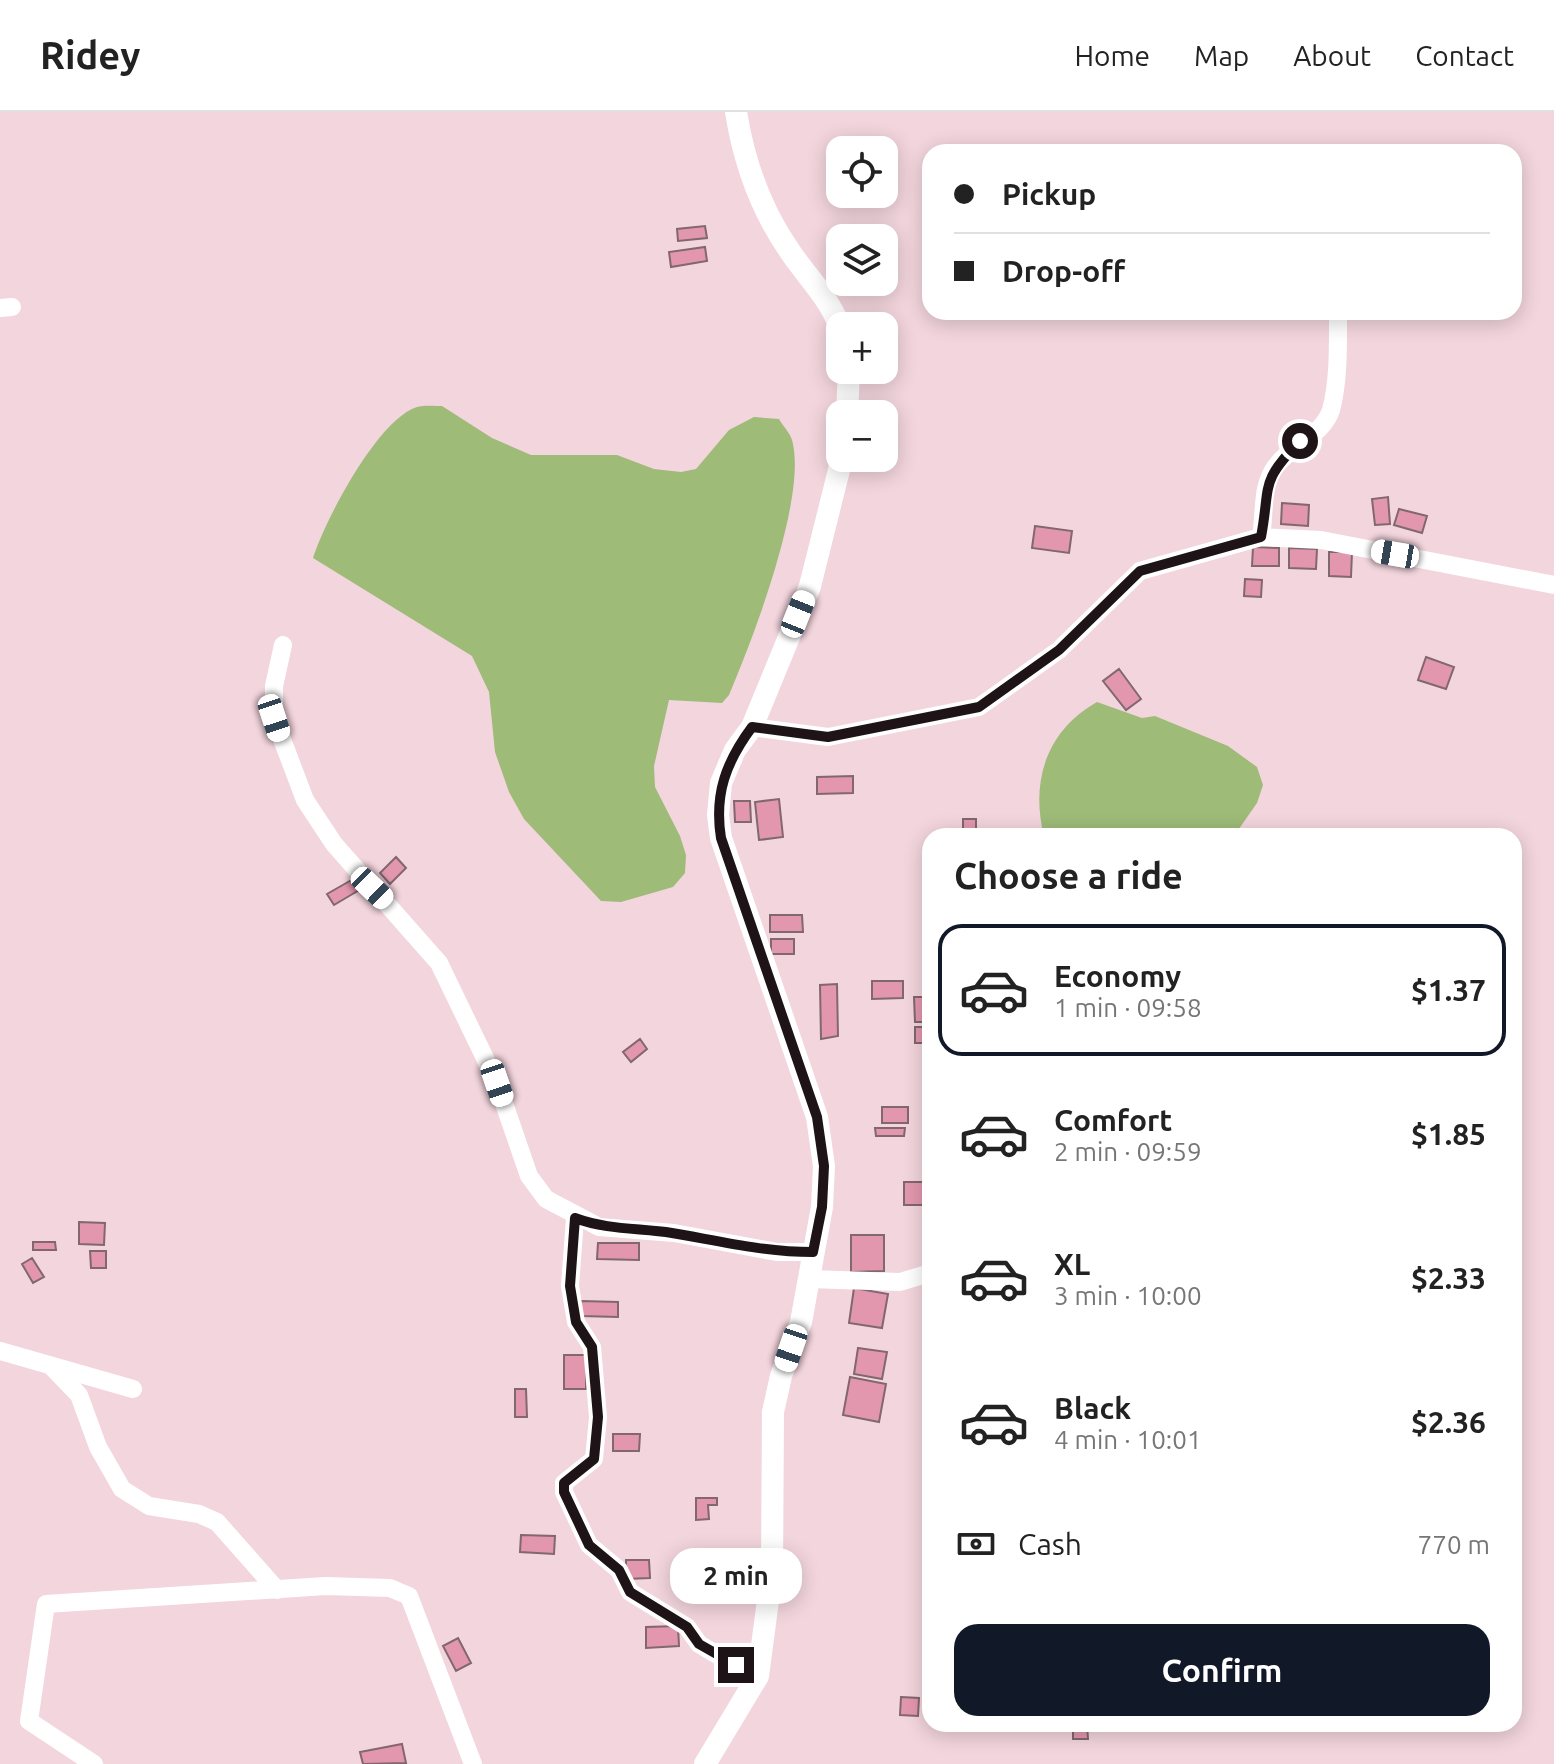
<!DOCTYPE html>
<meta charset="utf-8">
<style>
:root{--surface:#fff;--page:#f6f6f6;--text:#222;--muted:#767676;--line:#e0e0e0;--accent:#111827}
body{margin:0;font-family:Ubuntu,sans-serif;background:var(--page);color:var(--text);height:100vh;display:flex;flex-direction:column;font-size:30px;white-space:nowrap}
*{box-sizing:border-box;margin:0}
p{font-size:26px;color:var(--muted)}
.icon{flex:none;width:44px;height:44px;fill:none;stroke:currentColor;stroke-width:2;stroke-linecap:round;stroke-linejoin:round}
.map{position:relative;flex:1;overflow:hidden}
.details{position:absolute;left:922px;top:716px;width:600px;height:904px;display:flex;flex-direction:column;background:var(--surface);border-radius:24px;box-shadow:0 4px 20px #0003}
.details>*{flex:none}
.top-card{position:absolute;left:922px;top:32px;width:600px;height:176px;border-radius:24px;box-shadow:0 4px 20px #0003;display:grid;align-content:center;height:176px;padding:0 32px;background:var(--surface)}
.fabs{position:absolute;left:826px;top:24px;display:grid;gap:16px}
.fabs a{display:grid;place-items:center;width:72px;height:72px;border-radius:16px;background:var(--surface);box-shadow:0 4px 20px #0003;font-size:40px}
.end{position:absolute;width:36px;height:36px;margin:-18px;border:10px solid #1e1417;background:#fff;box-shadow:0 0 0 4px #fff}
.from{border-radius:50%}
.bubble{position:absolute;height:56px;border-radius:24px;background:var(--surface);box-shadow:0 4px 20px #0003;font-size:26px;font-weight:700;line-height:56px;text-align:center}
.car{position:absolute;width:24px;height:48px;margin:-24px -12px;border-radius:10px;box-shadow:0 0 6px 2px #0007;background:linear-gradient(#fff 24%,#345 0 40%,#fff 0 76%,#345 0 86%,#fff 0)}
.top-card b{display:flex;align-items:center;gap:28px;height:76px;font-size:30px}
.top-card b+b{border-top:2px solid var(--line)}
.top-card i{width:20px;height:20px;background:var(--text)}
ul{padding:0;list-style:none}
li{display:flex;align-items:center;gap:24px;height:132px;margin:0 16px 12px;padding:0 16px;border:4px solid transparent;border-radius:24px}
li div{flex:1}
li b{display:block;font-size:30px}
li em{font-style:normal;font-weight:700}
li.selected{border-color:var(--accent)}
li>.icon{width:72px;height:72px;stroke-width:1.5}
h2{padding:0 32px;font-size:36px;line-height:96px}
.pay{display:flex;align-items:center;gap:20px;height:88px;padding:0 32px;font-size:30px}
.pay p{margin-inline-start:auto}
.primary-button{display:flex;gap:16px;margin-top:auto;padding:16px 32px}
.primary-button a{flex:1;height:92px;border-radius:24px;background:var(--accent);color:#fff;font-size:32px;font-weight:700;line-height:92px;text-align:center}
header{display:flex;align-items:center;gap:48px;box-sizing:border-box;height:112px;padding:0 40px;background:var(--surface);border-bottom:2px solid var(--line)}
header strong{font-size:38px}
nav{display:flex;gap:44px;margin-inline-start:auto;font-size:28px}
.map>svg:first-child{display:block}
</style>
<header>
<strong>Ridey</strong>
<nav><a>Home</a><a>Map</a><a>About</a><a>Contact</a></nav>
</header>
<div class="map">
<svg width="1554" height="1652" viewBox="0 0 1554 1652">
<rect width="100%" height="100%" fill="#f3d5dd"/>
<path fill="#9ebb78" d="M 442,294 L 492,326 L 531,343 L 617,343 L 654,357 L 681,360 L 696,357 L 729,318 L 754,305 L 779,307 C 783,314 790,321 792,328 C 808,384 752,529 729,583 L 722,591 L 669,588 L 654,654 L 655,675 L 680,724 L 686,743 L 685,761 L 673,775 L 621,790 L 601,789 L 524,707 L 509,680 L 495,640 L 489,580 L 472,544 L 313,446 C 325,408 378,307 417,295 C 424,293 435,294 442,294 Z
M 1097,590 L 1142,606 L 1155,604 L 1228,634 L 1257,655 L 1263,673 L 1257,691 L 1234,724 L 1044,724 C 1030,669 1047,618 1097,590 Z"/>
<path fill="#e397af" stroke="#81676f" stroke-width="2" d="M 705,114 L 707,126 L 678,129 L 677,117 Z
M 705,135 L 707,149 L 671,155 L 669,140 Z
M 1388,385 L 1390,412 L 1375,413 L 1372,387 Z
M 1282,391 L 1309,393 L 1308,414 L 1281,412 Z
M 1399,397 L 1427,404 L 1422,421 L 1394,413 Z
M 1035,414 L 1072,419 L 1069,441 L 1032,436 Z
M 1253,435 L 1279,436 L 1279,454 L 1252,454 Z
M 1289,436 L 1317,437 L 1316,457 L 1289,456 Z
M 1329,440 L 1352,440 L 1351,465 L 1329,464 Z
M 1245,467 L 1262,468 L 1261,485 L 1244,484 Z
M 1426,545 L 1454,555 L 1446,577 L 1418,568 Z
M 1119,557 L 1141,587 L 1126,598 L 1103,569 Z
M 853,664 L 853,681 L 817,682 L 817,665 Z
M 779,687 L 783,725 L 759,728 L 755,690 Z
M 734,689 L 750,689 L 751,710 L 735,710 Z
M 963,707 L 976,707 L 976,724 L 963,724 Z
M 396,745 L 406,756 L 390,772 L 380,761 Z
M 355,766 L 361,777 L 334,793 L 327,782 Z
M 770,803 L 802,803 L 803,820 L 770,820 Z
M 771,827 L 794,827 L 794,842 L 771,842 Z
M 872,869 L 903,869 L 903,886 L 872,887 Z
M 837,872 L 838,924 L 821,927 L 820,873 Z
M 914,885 L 928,885 L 928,910 L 915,910 Z
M 915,915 L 925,915 L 925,931 L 915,931 Z
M 640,927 L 647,937 L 631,950 L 623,940 Z
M 882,995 L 908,995 L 908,1011 L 882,1011 Z
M 875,1016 L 905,1016 L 904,1024 L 876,1024 Z
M 904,1070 L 930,1070 L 930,1093 L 904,1093 Z
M 79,1110 L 105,1111 L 104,1133 L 79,1132 Z
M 851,1123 L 884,1123 L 884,1159 L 851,1160 Z
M 33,1130 L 55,1130 L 56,1138 L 33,1138 Z
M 598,1131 L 639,1131 L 639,1148 L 597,1147 Z
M 90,1139 L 106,1139 L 106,1156 L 91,1156 Z
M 32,1146 L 44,1165 L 33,1171 L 22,1152 Z
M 854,1176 L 888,1182 L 882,1216 L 849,1211 Z
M 581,1189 L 618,1190 L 618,1205 L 581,1204 Z
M 858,1236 L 887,1240 L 882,1267 L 854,1262 Z
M 564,1243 L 586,1243 L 586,1277 L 564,1277 Z
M 850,1265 L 886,1272 L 879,1310 L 843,1303 Z
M 515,1277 L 526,1277 L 527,1305 L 515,1305 Z
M 613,1322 L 640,1322 L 639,1339 L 613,1339 Z
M 696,1386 L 717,1386 L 717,1393 L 708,1393 L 709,1407 L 696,1408 Z
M 521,1423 L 555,1424 L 554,1442 L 520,1440 Z
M 626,1448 L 649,1448 L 650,1466 L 626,1467 Z
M 678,1514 L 679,1534 L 646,1536 L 646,1515 Z
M 458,1526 L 471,1551 L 456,1559 L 443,1534 Z
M 901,1585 L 919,1586 L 918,1604 L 900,1603 Z
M 1073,1612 L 1087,1612 L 1088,1627 L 1073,1627 Z
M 402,1632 L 406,1651 L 363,1652 L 360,1640 Z"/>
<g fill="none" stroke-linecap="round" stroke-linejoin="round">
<path stroke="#fff" stroke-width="18" d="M 0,196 L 12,195
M 1261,425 C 1265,402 1261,373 1276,354 C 1291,333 1323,323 1331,298 C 1339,269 1338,231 1338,200
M 283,533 L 274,574 L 274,606 L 305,688 L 334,732 L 439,851 L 497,971 L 529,1064 L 546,1087 L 599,1115 L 674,1121 L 777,1140 L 813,1140
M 752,615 L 828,625 L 979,595 L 1059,538 L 1140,459 L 1261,425 L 1321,428 L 1554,473
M 575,1106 L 570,1174 L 576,1210 L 592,1235 L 598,1305 L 594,1347 L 564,1371 L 564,1380 L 589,1433 L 619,1458 L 630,1480 L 687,1515 L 699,1532 L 714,1541 L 758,1564
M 809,1167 L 900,1170 L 930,1161
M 0,1239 L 133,1277
M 52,1255 L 79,1283 L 98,1335 L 122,1377 L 149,1394 L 199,1402 L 217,1410 L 277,1478
M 94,1652 L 29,1609 L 46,1492 L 326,1474 L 390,1476 L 409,1484 L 473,1652"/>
<path stroke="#fff" stroke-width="22" d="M 736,0 C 744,50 760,96 789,138 C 806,164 830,186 840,216
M 847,302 L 849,258
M 705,1652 L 758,1564 L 772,1458 L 773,1300 L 781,1264 L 801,1210 L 822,1095 L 824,1054 L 817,1005 L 721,726 L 718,703 L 721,671 L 735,638 L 752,615 L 810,474 L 842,346"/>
</g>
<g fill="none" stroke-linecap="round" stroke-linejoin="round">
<path stroke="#1e1417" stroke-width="10" d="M 736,1553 L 699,1532 L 687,1515 L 630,1480 L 619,1458 L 589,1433 L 564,1380 L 564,1371 L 594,1347 L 598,1305 L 592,1235 L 576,1210 L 570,1174 L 575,1106 C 607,1118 639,1116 672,1121 C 719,1129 764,1140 813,1140 L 822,1095 L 824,1054 L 817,1005 L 721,726 C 714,682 726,650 752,615 L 828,625 L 979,595 L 1059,538 L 1140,459 L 1261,425 C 1271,372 1259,371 1300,329"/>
</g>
</svg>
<div class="fabs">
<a><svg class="icon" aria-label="locate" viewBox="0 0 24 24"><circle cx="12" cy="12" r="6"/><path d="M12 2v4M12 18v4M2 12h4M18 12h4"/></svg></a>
<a><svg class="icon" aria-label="layers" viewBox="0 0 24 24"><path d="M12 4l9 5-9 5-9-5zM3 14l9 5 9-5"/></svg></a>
<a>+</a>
<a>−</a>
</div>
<i class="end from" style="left:1300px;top:329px"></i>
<i class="end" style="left:736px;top:1553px"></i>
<div class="bubble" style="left:670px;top:1436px;width:132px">2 min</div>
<i class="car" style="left:1395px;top:442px;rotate:280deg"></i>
<i class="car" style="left:798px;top:502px;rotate:22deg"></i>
<i class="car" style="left:274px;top:606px;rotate:162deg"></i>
<i class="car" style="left:372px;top:776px;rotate:134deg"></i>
<i class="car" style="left:497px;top:971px;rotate:161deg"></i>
<i class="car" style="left:791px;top:1236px;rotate:199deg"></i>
<div class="top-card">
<b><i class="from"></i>Pickup</b>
<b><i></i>Drop-off</b>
</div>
<section class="details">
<h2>Choose a ride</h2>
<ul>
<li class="selected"><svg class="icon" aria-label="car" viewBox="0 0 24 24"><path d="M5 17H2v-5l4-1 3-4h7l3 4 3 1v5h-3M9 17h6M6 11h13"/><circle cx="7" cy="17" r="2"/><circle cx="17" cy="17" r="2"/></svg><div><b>Economy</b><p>1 min · 09:58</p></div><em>$1.37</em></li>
<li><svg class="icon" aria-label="car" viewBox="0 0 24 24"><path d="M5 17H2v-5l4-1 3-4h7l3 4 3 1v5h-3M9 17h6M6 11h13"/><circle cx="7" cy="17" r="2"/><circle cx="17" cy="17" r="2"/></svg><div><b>Comfort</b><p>2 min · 09:59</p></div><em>$1.85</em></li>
<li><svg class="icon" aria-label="car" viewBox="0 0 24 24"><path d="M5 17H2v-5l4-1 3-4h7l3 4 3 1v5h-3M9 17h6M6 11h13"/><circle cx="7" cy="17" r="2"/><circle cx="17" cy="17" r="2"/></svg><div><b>XL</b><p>3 min · 10:00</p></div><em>$2.33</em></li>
<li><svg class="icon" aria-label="car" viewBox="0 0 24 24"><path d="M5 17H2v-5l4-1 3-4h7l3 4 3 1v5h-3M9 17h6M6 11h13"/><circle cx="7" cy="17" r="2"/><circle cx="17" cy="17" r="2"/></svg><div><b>Black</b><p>4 min · 10:01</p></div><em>$2.36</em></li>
</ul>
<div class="pay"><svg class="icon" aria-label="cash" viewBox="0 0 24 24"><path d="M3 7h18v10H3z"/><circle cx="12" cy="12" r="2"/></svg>Cash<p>770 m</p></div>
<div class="primary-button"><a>Confirm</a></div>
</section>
</div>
